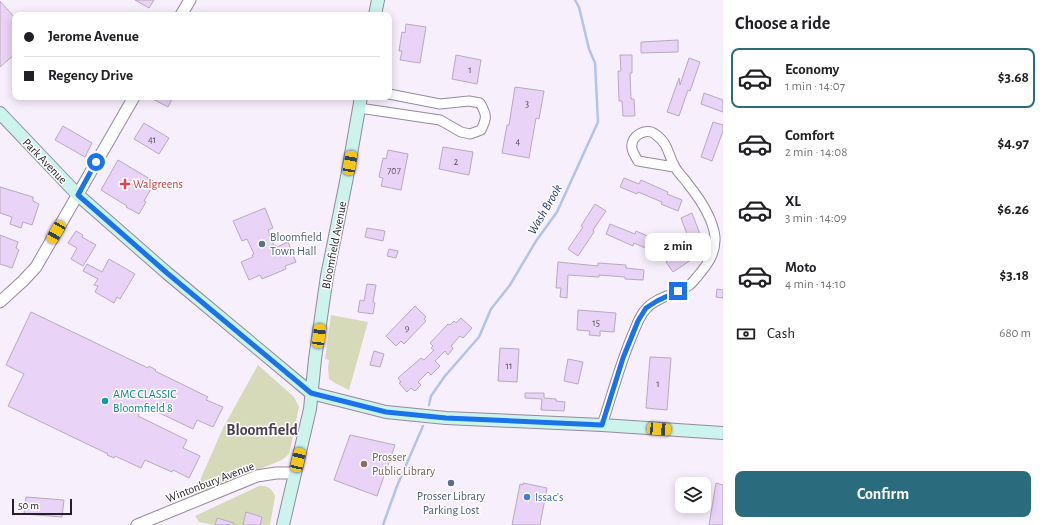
<!DOCTYPE html>
<meta charset="utf-8">
<style>
:root{--surface:#fff;--page:#f6f6f6;--text:#202124;--muted:#757577;--line:#e0e0e0;--accent:#2a6c7e}
body{margin:0;font-family:"Alegreya Sans",sans-serif;background:var(--page);color:var(--text);height:100vh;display:flex;flex-direction:column;font-size:15px;white-space:nowrap}
*{box-sizing:border-box;margin:0}
p{font-size:13px;color:var(--muted)}
.icon{flex:none;width:22px;height:22px;fill:none;stroke:currentColor;stroke-width:2;stroke-linecap:round;stroke-linejoin:round}
.map{position:relative;flex:1;overflow:hidden}
.drawer{display:flex;flex-direction:column;background:var(--surface);width:320px}
.drawer>*{flex:none}
.guide{position:absolute;left:12px;top:12px;width:380px;height:88px;border-radius:8px;box-shadow:0 2px 10px #0003;display:grid;align-content:center;height:88px;padding:0 12px;background:var(--surface)}
.tools{position:absolute;left:675px;top:477px;display:grid;gap:8px}
.tools a{display:grid;place-items:center;width:36px;height:36px;border-radius:8px;background:var(--surface);box-shadow:0 2px 10px #0003;font-size:20px}
.scale{position:absolute;left:12px;bottom:10px;width:60px;box-sizing:border-box;padding-left:4px;border:2px solid #252028;border-top:0;font-size:11px;line-height:14px;white-space:nowrap;color:#252028;-webkit-text-stroke:3px #fff;paint-order:stroke}
.end{position:absolute;width:18px;height:18px;margin:-9px;border:5px solid #1a73e8;background:#fff;box-shadow:0 0 0 2px #fff}
.from{border-radius:50%}
.bubble{position:absolute;height:28px;border-radius:8px;background:var(--surface);box-shadow:0 2px 10px #0003;font-size:13px;font-weight:600;line-height:28px;text-align:center}
.car{position:absolute;width:12px;height:24px;margin:-12px -6px;border-radius:5px;box-shadow:0 0 3px 1px #0007;background:linear-gradient(#f5c518 24%,#345 0 40%,#f5c518 0 76%,#345 0 86%,#f5c518 0)}
.guide b{display:flex;align-items:center;gap:14px;height:38px;font-size:15px}
.guide b+b{border-top:1px solid var(--line)}
.guide i{width:10px;height:10px;background:var(--text)}
ul{padding:0;list-style:none}
li{display:flex;align-items:center;gap:12px;height:60px;margin:0 8px 6px;padding:0 4px;border:2px solid transparent;border-radius:8px}
li div{flex:1}
li b{display:block;font-size:15px}
li em{font-style:normal;font-weight:600}
li.selected{border-color:var(--accent)}
li>.icon{width:36px;height:36px;stroke-width:1.5}
h2{padding:0 12px;font-size:18px;line-height:48px}
.pay{display:flex;align-items:center;gap:10px;height:44px;padding:0 12px;font-size:15px}
.pay p{margin-inline-start:auto}
.action{display:flex;gap:8px;margin-top:auto;padding:8px 12px}
.action a{flex:1;height:46px;border-radius:8px;background:var(--accent);color:#fff;font-size:16px;font-weight:600;line-height:46px;text-align:center}
main{display:flex;flex:1;min-height:0}
.map>svg:first-child{display:block}
</style>
<main>
<div class="map">
<svg width="723" height="525" viewBox="0 0 723 525">
<rect width="100%" height="100%" fill="#f7effc"/>
<path fill="#d6dab9" d="M 331,315 L 368,322 L 349,390 L 335,383 L 329,379 L 328,368 L 329,360 L 325,359 Z
M 258,365 L 294,397 L 299,407 L 290,450 L 289,454 L 282,460 L 193,496 L 223,428 Z
M 259,486 C 267,485 273,489 275,497 L 270,525 L 260,525 L 262,517 L 246,512 L 243,525 L 227,525 L 217,518 L 215,525 L 199,522 L 195,516 Z"/>
<g fill="none" stroke-linecap="round" stroke-linejoin="round">
<path stroke="#b2c3e6" stroke-width="2.5" d="M 429,405 L 431,396 L 445,376 L 479,337 L 491,309 L 510,285 L 536,241 L 557,212 L 598,122 L 595,63 L 589,49 L 579,7 L 575,0
M 383,525 L 397,486 L 423,426"/>
</g>
<path fill="#e9d3f6" stroke="#b7aabe" d="M 135,0 L 154,0 L 149,8 Z
M 0,1 L 15,18 L 15,54 L 0,67 Z
M 406,24 L 426,27 L 420,63 L 400,60 L 402,51 L 399,51 L 402,32 L 405,33 Z
M 678,40 L 678,52 L 641,53 L 641,42 Z
M 456,55 L 481,60 L 477,84 L 452,79 Z
M 620,55 L 632,55 L 632,73 L 630,73 L 631,99 L 634,99 L 635,116 L 623,116 L 622,101 L 619,101 L 618,71 L 621,71 Z
M 689,58 L 700,62 L 690,91 L 688,90 L 679,116 L 667,112 L 679,78 L 680,85 Z
M 515,87 L 544,91 L 539,119 L 536,118 L 529,158 L 502,153 L 507,125 L 509,125 Z
M 704,93 L 723,100 L 723,112 L 701,104 Z
M 149,97 L 173,97 L 168,107 Z
M 713,122 L 723,125 L 723,131 L 712,161 L 701,157 Z
M 144,123 L 169,138 L 159,154 L 134,139 Z
M 63,126 L 92,143 L 85,157 L 55,140 Z
M 443,147 L 473,152 L 469,175 L 439,169 Z
M 388,150 L 408,154 L 401,190 L 381,186 L 383,178 L 379,177 L 383,158 L 386,159 Z
M 118,160 L 155,182 L 144,201 L 146,202 L 139,214 L 126,207 L 127,206 L 101,190 Z
M 624,178 L 639,184 L 641,180 L 668,192 L 667,194 L 682,200 L 678,211 L 661,204 L 662,202 L 638,192 L 637,194 L 620,187 Z
M 0,187 L 33,197 L 33,201 L 39,204 L 32,225 L 23,222 L 21,228 L 10,224 L 12,217 L 0,213 Z
M 595,204 L 606,211 L 593,230 L 594,232 L 578,256 L 568,249 L 583,227 L 581,226 Z
M 265,208 L 273,228 L 268,230 L 274,246 L 276,245 L 277,247 L 288,242 L 296,262 L 285,266 L 286,269 L 262,279 L 260,275 L 249,280 L 241,262 L 253,257 L 252,255 L 254,254 L 247,239 L 242,241 L 233,221 Z
M 692,213 L 701,237 L 690,242 L 681,218 Z
M 610,224 L 635,234 L 636,231 L 664,243 L 659,254 L 634,243 L 633,246 L 606,234 Z
M 367,228 L 385,231 L 383,241 L 365,237 Z
M 76,231 L 83,235 L 82,237 L 96,245 L 83,266 L 71,259 L 77,248 L 68,243 Z
M 0,235 L 18,242 L 16,248 L 19,250 L 12,268 L 0,264 Z
M 688,248 L 694,258 L 673,272 L 666,262 Z
M 389,249 L 398,251 L 396,258 L 387,256 Z
M 109,259 L 135,274 L 120,299 L 117,297 L 114,303 L 95,292 L 98,286 L 94,285 L 98,279 L 83,271 L 87,264 L 102,272 Z
M 558,262 L 598,266 L 598,263 L 626,265 L 626,268 L 644,270 L 643,280 L 625,279 L 625,277 L 599,275 L 599,277 L 568,275 L 567,298 L 560,297 L 561,288 L 556,288 Z
M 367,284 L 376,285 L 373,302 L 375,303 L 373,314 L 358,312 L 360,300 L 364,301 Z
M 717,289 L 723,290 L 723,298 L 716,297 Z
M 415,306 L 426,317 L 424,319 L 426,321 L 404,344 L 401,341 L 396,346 L 386,336 Z
M 578,310 L 616,313 L 614,332 L 600,331 L 600,336 L 589,335 L 590,331 L 577,330 Z
M 31,312 L 148,368 L 149,366 L 156,370 L 155,371 L 208,397 L 206,400 L 223,407 L 213,427 L 197,420 L 193,429 L 143,405 L 138,416 L 187,440 L 183,448 L 200,456 L 189,478 L 173,470 L 172,472 L 145,460 L 141,468 L 115,456 L 114,458 L 107,455 L 108,454 L 8,406 L 24,374 L 6,365 Z
M 461,318 L 472,328 L 463,338 L 460,336 L 451,346 L 453,348 L 452,350 L 448,355 L 445,351 L 435,361 L 440,366 L 431,375 L 428,372 L 418,382 L 421,385 L 415,391 L 411,388 L 407,392 L 399,383 L 401,382 L 398,378 L 421,358 L 424,360 L 434,350 L 431,348 L 433,346 L 430,343 L 448,324 L 450,325 L 454,321 L 456,323 Z
M 500,348 L 519,349 L 517,382 L 498,381 Z
M 374,351 L 384,354 L 380,367 L 370,365 Z
M 650,357 L 671,358 L 667,410 L 646,408 Z
M 568,359 L 583,362 L 578,384 L 564,381 Z
M 525,393 L 544,393 L 544,398 L 556,399 L 556,401 L 565,402 L 564,411 L 541,410 L 542,399 L 525,398 Z
M 350,435 L 395,445 L 377,496 L 334,480 Z
M 523,483 L 547,488 L 540,525 L 512,525 L 520,484 L 523,485 Z
M 716,483 L 723,485 L 723,525 L 709,525 Z
M 26,497 L 64,500 L 62,517 L 24,514 Z
M 246,512 L 262,517 L 260,525 L 243,525 Z
M 217,518 L 234,523 L 234,525 L 215,525 Z"/>
<g fill="none" stroke-linecap="round" stroke-linejoin="round">
<defs>
<path id="minor" d="M 359,108 L 440,120 L 461,132 L 470,134 L 481,130 C 487,118 487,115 480,103 L 469,101 L 440,104 L 389,94
M 602,425 C 612,395 620,364 632,336 C 636,327 639,316 646,309 C 656,297 675,295 688,286 C 692,284 694,280 697,277 C 707,265 716,254 715,237 C 713,218 700,199 688,184 C 684,178 678,173 675,167 C 667,154 670,145 655,134 C 646,127 630,136 632,148 C 632,152 636,157 638,161 L 674,167"/>
<path id="tertiary" d="M 181,15 L 190,0
M 0,302 L 23,281 L 36,267 L 134,97
M 137,525 L 257,476 L 276,473 L 295,473"/>
<path id="secondary" d="M 375,15 L 378,0
M 0,113 L 78,195 L 167,273 L 311,393 L 386,412 L 446,418 L 602,425 L 723,433
M 283,525 L 310,409 L 315,359 L 327,276 L 347,177 L 361,97"/>
</defs>
<use href="#minor" stroke="#95899c" stroke-width="11"/>
<use href="#tertiary" stroke="#95899c" stroke-width="13"/>
<use href="#secondary" stroke="#95899c" stroke-width="14"/>
<use href="#minor" stroke="#fff" stroke-width="9"/>
<use href="#tertiary" stroke="#fff" stroke-width="11"/>
<use href="#secondary" stroke="#cdf3ed" stroke-width="12"/>
</g>
<g fill="none" stroke-linecap="round" stroke-linejoin="round">
<path stroke="#1a73e8" stroke-width="5" d="M 96,162 L 78,195 L 167,273 L 311,393 L 386,412 L 446,418 L 602,425 L 623,358 L 638,321 L 646,308 L 657,301 L 678,291"/>
</g>
<path fill="#e0444e" stroke="#fff" stroke-width="1.5" d="M123 178h4v4h4v4h-4v4h-4v-4h-4v-4h4z"/>
<g fill="#5c6f8a" stroke="#fff" stroke-width="1.5">
<circle cx="262" cy="244" r="4"/>
<circle cx="451" cy="483" r="4"/>
</g>
<circle fill="#0f9aa8" stroke="#fff" stroke-width="1.5" cx="105" cy="401" r="4"/>
<circle fill="#8d6e63" stroke="#fff" stroke-width="1.5" cx="364" cy="464" r="4"/>
<circle fill="#3f7fe0" stroke="#fff" stroke-width="1.5" cx="527" cy="497" r="4"/>
<g text-anchor="middle" stroke-width="3" stroke-linejoin="round" paint-order="stroke">
<g font-size="10" fill="#564d5c">
<text x="470" y="73">1</text>
<text x="527" y="107">3</text>
<text x="152" y="143">41</text>
<text x="518" y="145">4</text>
<text x="456" y="165">2</text>
<text x="394" y="174">707</text>
<text x="596" y="326">15</text>
<text x="407" y="331">9</text>
<text x="509" y="369">11</text>
<text x="658" y="387">1</text>
</g>
<g font-size="12" fill="#252028" stroke="#fff">
<text transform="translate(45 161) rotate(46)" y="4">Park Avenue</text>
<text transform="translate(334 245) rotate(-79)" y="4">Bloomfield Avenue</text>
<text transform="translate(210 482) rotate(-21)" y="4">Wintonbury Avenue</text>
</g>
<g font-size="12" fill="#be3a42" stroke="#fff" text-anchor="start">
<text x="133" y="188">Walgreens</text>
</g>
<g font-size="12" fill="#4e5e75" stroke="#fff" text-anchor="start">
<text x="270" y="241">Bloomfield<tspan x="270" dy="14">Town Hall</tspan></text>
<text x="451" y="500" text-anchor="middle">Prosser Library<tspan x="451" dy="14">Parking Lost</tspan></text>
</g>
<g font-size="12" fill="#0d838f" stroke="#fff" text-anchor="start">
<text x="113" y="398">AMC CLASSIC<tspan x="113" dy="14">Bloomfield 8</tspan></text>
</g>
<g font-size="12" fill="#785e54" stroke="#fff" text-anchor="start">
<text x="372" y="461">Prosser<tspan x="372" dy="14">Public Library</tspan></text>
</g>
<g font-size="12" fill="#366cbe" stroke="#fff" text-anchor="start">
<text x="535" y="501">Issac's</text>
</g>
<g font-size="13" font-style="italic" fill="#243966" stroke="#fff">
<text transform="translate(544 209) rotate(-60)" y="5">Wash Brook</text>
</g>
<g font-size="16" font-weight="bold" fill="#4b3f51" stroke="#fff">
<text x="262" y="435">Bloomfield</text>
</g>
</g>
</svg>
<div class="tools">
<a><svg class="icon" aria-label="layers" viewBox="0 0 24 24"><path d="M12 4l9 5-9 5-9-5zM3 14l9 5 9-5"/></svg></a>
</div>
<div class="scale">50 m</div>
<i class="end from" style="left:96px;top:162px"></i>
<i class="end" style="left:678px;top:291px"></i>
<div class="bubble" style="left:645px;top:233px;width:66px">2 min</div>
<i class="car" style="left:350px;top:163px;rotate:10deg"></i>
<i class="car" style="left:56px;top:232px;rotate:210deg"></i>
<i class="car" style="left:319px;top:336px;rotate:7deg"></i>
<i class="car" style="left:659px;top:429px;rotate:94deg"></i>
<i class="car" style="left:298px;top:460px;rotate:13deg"></i>
<div class="guide">
<b><i class="from"></i>Jerome Avenue</b>
<b><i></i>Regency Drive</b>
</div>
</div>
<section class="drawer">
<h2>Choose a ride</h2>
<ul>
<li class="selected"><svg class="icon" aria-label="car" viewBox="0 0 24 24"><path d="M5 17H2v-5l4-1 3-4h7l3 4 3 1v5h-3M9 17h6M6 11h13"/><circle cx="7" cy="17" r="2"/><circle cx="17" cy="17" r="2"/></svg><div><b>Economy</b><p>1 min · 14:07</p></div><em>$3.68</em></li>
<li><svg class="icon" aria-label="car" viewBox="0 0 24 24"><path d="M5 17H2v-5l4-1 3-4h7l3 4 3 1v5h-3M9 17h6M6 11h13"/><circle cx="7" cy="17" r="2"/><circle cx="17" cy="17" r="2"/></svg><div><b>Comfort</b><p>2 min · 14:08</p></div><em>$4.97</em></li>
<li><svg class="icon" aria-label="car" viewBox="0 0 24 24"><path d="M5 17H2v-5l4-1 3-4h7l3 4 3 1v5h-3M9 17h6M6 11h13"/><circle cx="7" cy="17" r="2"/><circle cx="17" cy="17" r="2"/></svg><div><b>XL</b><p>3 min · 14:09</p></div><em>$6.26</em></li>
<li><svg class="icon" aria-label="car" viewBox="0 0 24 24"><path d="M5 17H2v-5l4-1 3-4h7l3 4 3 1v5h-3M9 17h6M6 11h13"/><circle cx="7" cy="17" r="2"/><circle cx="17" cy="17" r="2"/></svg><div><b>Moto</b><p>4 min · 14:10</p></div><em>$3.18</em></li>
</ul>
<div class="pay"><svg class="icon" aria-label="cash" viewBox="0 0 24 24"><path d="M3 7h18v10H3z"/><circle cx="12" cy="12" r="2"/></svg>Cash<p>680 m</p></div>
<div class="action"><a>Confirm</a></div>
</section>
</main>
